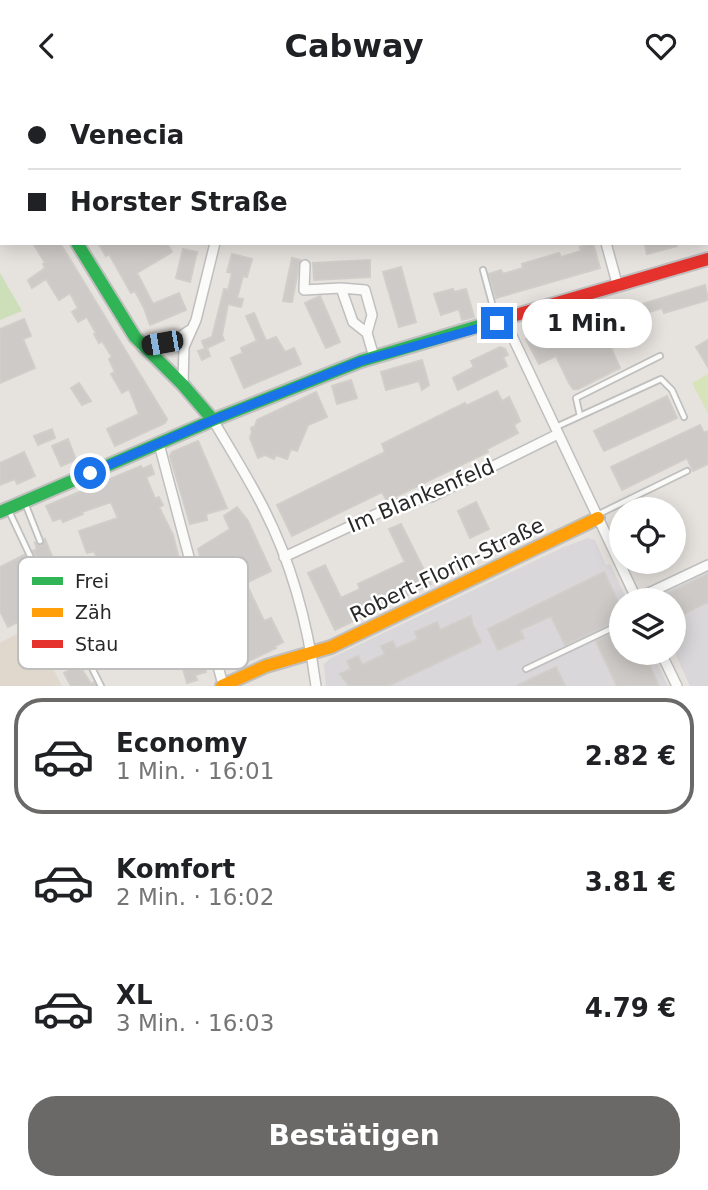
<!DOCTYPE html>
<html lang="de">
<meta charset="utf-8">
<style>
:root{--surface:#fff;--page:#f2f2f2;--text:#202124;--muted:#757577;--line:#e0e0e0;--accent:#6a6968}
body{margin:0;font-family:"DejaVu Sans",sans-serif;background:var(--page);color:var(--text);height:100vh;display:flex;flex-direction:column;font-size:26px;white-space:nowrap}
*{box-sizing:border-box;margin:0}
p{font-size:23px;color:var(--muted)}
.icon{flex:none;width:38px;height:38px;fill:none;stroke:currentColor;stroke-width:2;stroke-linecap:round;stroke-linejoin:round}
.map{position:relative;height:595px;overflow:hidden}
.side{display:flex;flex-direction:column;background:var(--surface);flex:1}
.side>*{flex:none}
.guide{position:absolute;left:0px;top:0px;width:709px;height:154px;box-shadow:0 4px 18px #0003;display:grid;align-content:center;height:154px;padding:0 28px;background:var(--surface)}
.fabs{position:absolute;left:609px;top:406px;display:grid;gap:14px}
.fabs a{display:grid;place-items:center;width:77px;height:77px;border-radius:50%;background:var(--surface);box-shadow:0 4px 18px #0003;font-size:35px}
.end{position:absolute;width:32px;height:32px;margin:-16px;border:9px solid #1a73e8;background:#fff;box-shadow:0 0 0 4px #fff}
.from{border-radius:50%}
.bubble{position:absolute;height:49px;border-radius:24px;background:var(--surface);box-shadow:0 4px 18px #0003;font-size:23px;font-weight:800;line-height:49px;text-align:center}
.car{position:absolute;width:21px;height:42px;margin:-21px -10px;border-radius:9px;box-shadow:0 0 5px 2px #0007;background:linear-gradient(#222 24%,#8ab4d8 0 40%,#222 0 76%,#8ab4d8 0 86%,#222 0)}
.guide b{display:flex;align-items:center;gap:24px;height:66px;font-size:26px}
.guide b+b{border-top:2px solid var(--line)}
.guide i{width:18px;height:18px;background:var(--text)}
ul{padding:12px 0 0;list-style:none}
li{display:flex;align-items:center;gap:21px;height:116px;margin:0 14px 10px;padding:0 14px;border:4px solid transparent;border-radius:28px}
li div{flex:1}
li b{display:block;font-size:26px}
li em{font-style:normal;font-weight:800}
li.active{border-color:var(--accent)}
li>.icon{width:63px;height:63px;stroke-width:1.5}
.action{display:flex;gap:14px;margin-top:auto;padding:14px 28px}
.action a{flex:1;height:80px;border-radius:28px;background:var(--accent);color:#fff;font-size:28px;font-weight:800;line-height:80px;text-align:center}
header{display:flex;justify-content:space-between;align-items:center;height:91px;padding:0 28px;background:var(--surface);font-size:32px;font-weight:800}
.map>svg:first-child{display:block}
</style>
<header><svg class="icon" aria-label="back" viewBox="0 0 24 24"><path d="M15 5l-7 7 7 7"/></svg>Cabway<svg class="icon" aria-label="heart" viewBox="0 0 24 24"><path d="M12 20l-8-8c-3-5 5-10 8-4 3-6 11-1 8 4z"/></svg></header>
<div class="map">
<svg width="708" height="595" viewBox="0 0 708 595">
<rect width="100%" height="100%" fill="#e6e2de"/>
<path fill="#d9d7d9" d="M 588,447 L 595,449 L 606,474 L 610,473 L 627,509 L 621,509 L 621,562 L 652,562 L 668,595 L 326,595 L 324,573 L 331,567 L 562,457 Z
M 708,480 L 708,595 L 690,595 L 674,560 L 674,509 L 650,509 L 655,505 Z"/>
<path fill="#e0d8cd" d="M 31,535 L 62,595 L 0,595 L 0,552 Z"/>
<path fill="#ccdfb9" d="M 0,182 L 22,220 L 0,229 Z"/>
<path fill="#d7e3b8" d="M 708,283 L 708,322 L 692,292 Z"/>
<path fill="#cdcac7" stroke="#d1ceca" stroke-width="2" d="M 33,152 L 60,152 L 167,328 L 165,332 L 115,355 L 107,338 L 139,323 L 129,298 L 122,302 L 111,283 L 115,281 L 109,268 L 112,266 L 102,250 L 99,252 L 94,243 L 96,242 L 87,226 L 78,231 L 72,221 L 78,217 L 70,202 L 59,209 L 46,188 L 32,197 L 28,189 L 45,177 L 43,173 L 45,172 Z
M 98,152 L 167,152 L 172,161 L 137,182 L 153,213 L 179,202 L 186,219 L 150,234 L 144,217 L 135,200 L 131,202 L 109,163 L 106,165 Z
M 593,152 L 600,177 L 496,207 L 489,183 L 501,179 L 503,183 L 523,177 L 522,173 L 559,162 L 561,166 L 581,160 L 580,156 Z
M 647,152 L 676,152 L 677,155 L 647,163 L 645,154 Z
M 183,158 L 197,161 L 190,191 L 176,187 Z
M 232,163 L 252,168 L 247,186 L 243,185 L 237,207 L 243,208 L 241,216 L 228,213 L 222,244 L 224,249 L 207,257 L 210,265 L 202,269 L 198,260 L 205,258 L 202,250 L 212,246 L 224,198 L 228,199 L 232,182 L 227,181 Z
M 292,167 L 300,169 L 292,211 L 289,211 L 283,210 Z
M 370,169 L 370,186 L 314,189 L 313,172 Z
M 401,176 L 416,231 L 399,236 L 383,181 Z
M 705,194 L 708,209 L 664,222 L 662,217 L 614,232 L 615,235 L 604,241 L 620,277 L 578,298 L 573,298 L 569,292 L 556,265 L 539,273 L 526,248 Z
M 453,198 L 454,201 L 466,198 L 474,226 L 462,229 L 459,218 L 441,224 L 434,203 Z
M 320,205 L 340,251 L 326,257 L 305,212 Z
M 254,222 L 266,250 L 276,246 L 285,261 L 294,257 L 301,273 L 244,297 L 231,267 L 243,262 L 241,257 L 257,250 L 246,225 Z
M 24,228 L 31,245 L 23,248 L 35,277 L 0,292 L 0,238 Z
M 708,249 L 708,276 L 696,256 Z
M 500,256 L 505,258 L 508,264 L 503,266 L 507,275 L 458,299 L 453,287 L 474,276 L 471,270 Z
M 422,269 L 429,294 L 422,299 L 419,290 L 386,299 L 381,281 Z
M 351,289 L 357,307 L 337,313 L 332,295 Z
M 79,292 L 91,310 L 82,314 L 71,297 Z
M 497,300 L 502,310 L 509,306 L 518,325 L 520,330 L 514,334 L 518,342 L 487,358 L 488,361 L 387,410 L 382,401 L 292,445 L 277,414 L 385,361 L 382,353 L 465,312 L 466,315 Z
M 316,301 L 327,326 L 308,334 L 297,360 L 291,358 L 287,368 L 276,364 L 274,368 L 265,364 L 258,367 L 250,347 L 252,341 L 251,337 L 255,335 L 257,329 Z
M 667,305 L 677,327 L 604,360 L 594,340 Z
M 700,334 L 704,342 L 708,340 L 708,373 L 693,380 L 687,367 L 622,399 L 611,376 Z
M 52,338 L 55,347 L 38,354 L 34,345 Z
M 68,348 L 76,369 L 61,375 L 52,355 Z
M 198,350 L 227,417 L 206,423 L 207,429 L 190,433 L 170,365 L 172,361 Z
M 24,361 L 35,385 L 17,393 L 15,388 L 0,394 L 0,372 Z
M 151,374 L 154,383 L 146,386 L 155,408 L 159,406 L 163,414 L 159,416 L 173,444 L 180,472 L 141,482 L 136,471 L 104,484 L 94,460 L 87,462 L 79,440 L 118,427 L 111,411 L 82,421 L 83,423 L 63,431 L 61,427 L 53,430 L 46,415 L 134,378 L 141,375 L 142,378 Z
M 476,411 L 489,438 L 470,447 L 458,420 Z
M 237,416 L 248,430 L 271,480 L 246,492 L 264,530 L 271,527 L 283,551 L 275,555 L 276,557 L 242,573 L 227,543 L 223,545 L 198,458 L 230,438 L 224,425 Z
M 401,433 L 431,493 L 335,539 L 308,482 L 325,474 L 341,507 L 360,498 L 358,493 L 405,471 L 389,438 Z
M 45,448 L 62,490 L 56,487 L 50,495 L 33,460 L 37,458 L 35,452 L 41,455 Z
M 24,464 L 41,499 L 49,524 L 107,492 L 119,514 L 122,512 L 144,554 L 138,557 L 139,560 L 113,573 L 100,549 L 117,540 L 109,523 L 93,531 L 90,525 L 69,537 L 78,553 L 58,563 L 49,545 L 45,547 L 32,524 L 8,536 L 0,520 L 0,476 Z
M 183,481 L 187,495 L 183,497 L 187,518 L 206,581 L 195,584 L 197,589 L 187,592 L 163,506 L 166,505 L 162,490 L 146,494 L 145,491 Z
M 604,481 L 621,517 L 621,528 L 565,554 L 551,525 L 520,539 L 524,547 L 498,559 L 488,538 Z
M 708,483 L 708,511 L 674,528 L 674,509 L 653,509 Z
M 471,525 L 472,532 L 481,551 L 388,595 L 349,595 L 340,583 L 351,578 L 347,570 L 358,565 L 362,574 L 385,563 L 381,555 L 393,550 L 396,558 L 418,548 L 415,541 L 437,531 L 440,539 Z
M 621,538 L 621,562 L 644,562 L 659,595 L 617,595 L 596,550 Z
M 79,574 L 91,593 L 94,591 L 96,595 L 71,595 L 64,582 Z
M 556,576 L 565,595 L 517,595 L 533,587 Z"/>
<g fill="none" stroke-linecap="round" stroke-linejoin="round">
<defs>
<path id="lane" d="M 483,179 L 496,227
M 580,325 L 576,307 L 660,265
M 556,336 L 661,288 L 672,299 L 684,326
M 25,412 L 40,450
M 8,418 L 48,503 L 61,501 L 57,492
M 597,424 L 687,380
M 131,490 L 191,474
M 82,537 L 91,554 L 83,559 L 101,595
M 526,578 L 621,533"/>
<path id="street" d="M 244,2 L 244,0
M 606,152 L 618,196
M 305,174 L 304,199 L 341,197
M 505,230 L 637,509
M 367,242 L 353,231 L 341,197 L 365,199 L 372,224 L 367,242 L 374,266
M 142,256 L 178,247 L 190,239
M 183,294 L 184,256 L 196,229 L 215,152
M 213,329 C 230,358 249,388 264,418 C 292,473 308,535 316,595
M 159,353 L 223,594
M 284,466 L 398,413 L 431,406 L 558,343
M 636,508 L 708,474
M 661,562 L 677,595"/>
<path id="fast" d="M 0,41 L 2,43
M 77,152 L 135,246 L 183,294 L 213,329
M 0,421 L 213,329 L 361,270 L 499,229"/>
<path id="slow" d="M 222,595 L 266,575 L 331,556 L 598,427"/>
<path id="jam" d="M 499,229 L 708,168"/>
</defs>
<use href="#lane" stroke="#c0bfbf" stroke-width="8"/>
<use href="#street" stroke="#c0bfbf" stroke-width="12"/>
<use href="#fast" stroke="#c0bfbf" stroke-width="16"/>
<use href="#slow" stroke="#c0bfbf" stroke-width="16"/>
<use href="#jam" stroke="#c0bfbf" stroke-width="16"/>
<use href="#lane" stroke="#fbfbfa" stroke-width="4.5"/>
<use href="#street" stroke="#fbfbfa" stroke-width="9"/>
<use href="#fast" stroke="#30b455" stroke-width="12"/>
<use href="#slow" stroke="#ff9f0a" stroke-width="12"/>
<use href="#jam" stroke="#e5322d" stroke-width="12"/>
</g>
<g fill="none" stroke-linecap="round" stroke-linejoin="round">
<path stroke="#1a73e8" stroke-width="9" d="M 90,382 L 213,329 L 361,270 L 497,232"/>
</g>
<g text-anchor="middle" stroke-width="5" stroke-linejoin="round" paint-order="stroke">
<g font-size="21" fill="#282828" stroke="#fff">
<text transform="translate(421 405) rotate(-23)" y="7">Im Blankenfeld</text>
<text transform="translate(447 479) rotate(-26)" y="7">Robert-Florin-Straße</text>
</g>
</g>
<rect x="18" y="466" width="230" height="112" rx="10" fill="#fff" stroke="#bebebe" stroke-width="2"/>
<rect x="32" y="486" width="31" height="8" fill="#30b455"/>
<rect x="32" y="517" width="31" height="9" fill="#ff9f0a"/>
<rect x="32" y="549" width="31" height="8" fill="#e5322d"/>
<g font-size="19" fill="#282828">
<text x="75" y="497">Frei</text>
<text x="75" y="528">Zäh</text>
<text x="75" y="560">Stau</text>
</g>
</svg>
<div class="fabs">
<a><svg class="icon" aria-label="locate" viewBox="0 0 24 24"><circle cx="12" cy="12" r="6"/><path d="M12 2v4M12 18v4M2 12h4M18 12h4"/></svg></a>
<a><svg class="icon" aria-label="layers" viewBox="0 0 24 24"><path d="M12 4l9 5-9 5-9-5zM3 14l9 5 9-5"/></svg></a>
</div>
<i class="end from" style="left:90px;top:382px"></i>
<i class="end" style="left:497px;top:232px"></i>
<div class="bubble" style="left:522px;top:208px;width:130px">1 Min.</div>
<i class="car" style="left:162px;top:252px;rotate:260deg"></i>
<div class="guide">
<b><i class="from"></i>Venecia</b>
<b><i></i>Horster Straße</b>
</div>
</div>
<section class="side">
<ul>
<li class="active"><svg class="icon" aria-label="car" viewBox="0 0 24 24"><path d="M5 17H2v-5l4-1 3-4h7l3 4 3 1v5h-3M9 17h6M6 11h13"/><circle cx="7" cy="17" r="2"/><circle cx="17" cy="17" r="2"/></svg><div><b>Economy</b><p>1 Min. · 16:01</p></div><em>2.82 €</em></li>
<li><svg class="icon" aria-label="car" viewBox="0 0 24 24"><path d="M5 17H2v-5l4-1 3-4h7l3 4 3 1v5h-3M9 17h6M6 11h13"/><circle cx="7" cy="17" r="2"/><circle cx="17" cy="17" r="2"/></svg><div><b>Komfort</b><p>2 Min. · 16:02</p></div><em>3.81 €</em></li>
<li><svg class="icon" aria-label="car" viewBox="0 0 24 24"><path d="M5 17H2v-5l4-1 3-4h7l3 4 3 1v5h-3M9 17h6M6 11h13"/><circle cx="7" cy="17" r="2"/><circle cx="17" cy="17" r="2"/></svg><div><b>XL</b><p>3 Min. · 16:03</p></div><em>4.79 €</em></li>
</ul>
<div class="action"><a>Bestätigen</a></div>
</section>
